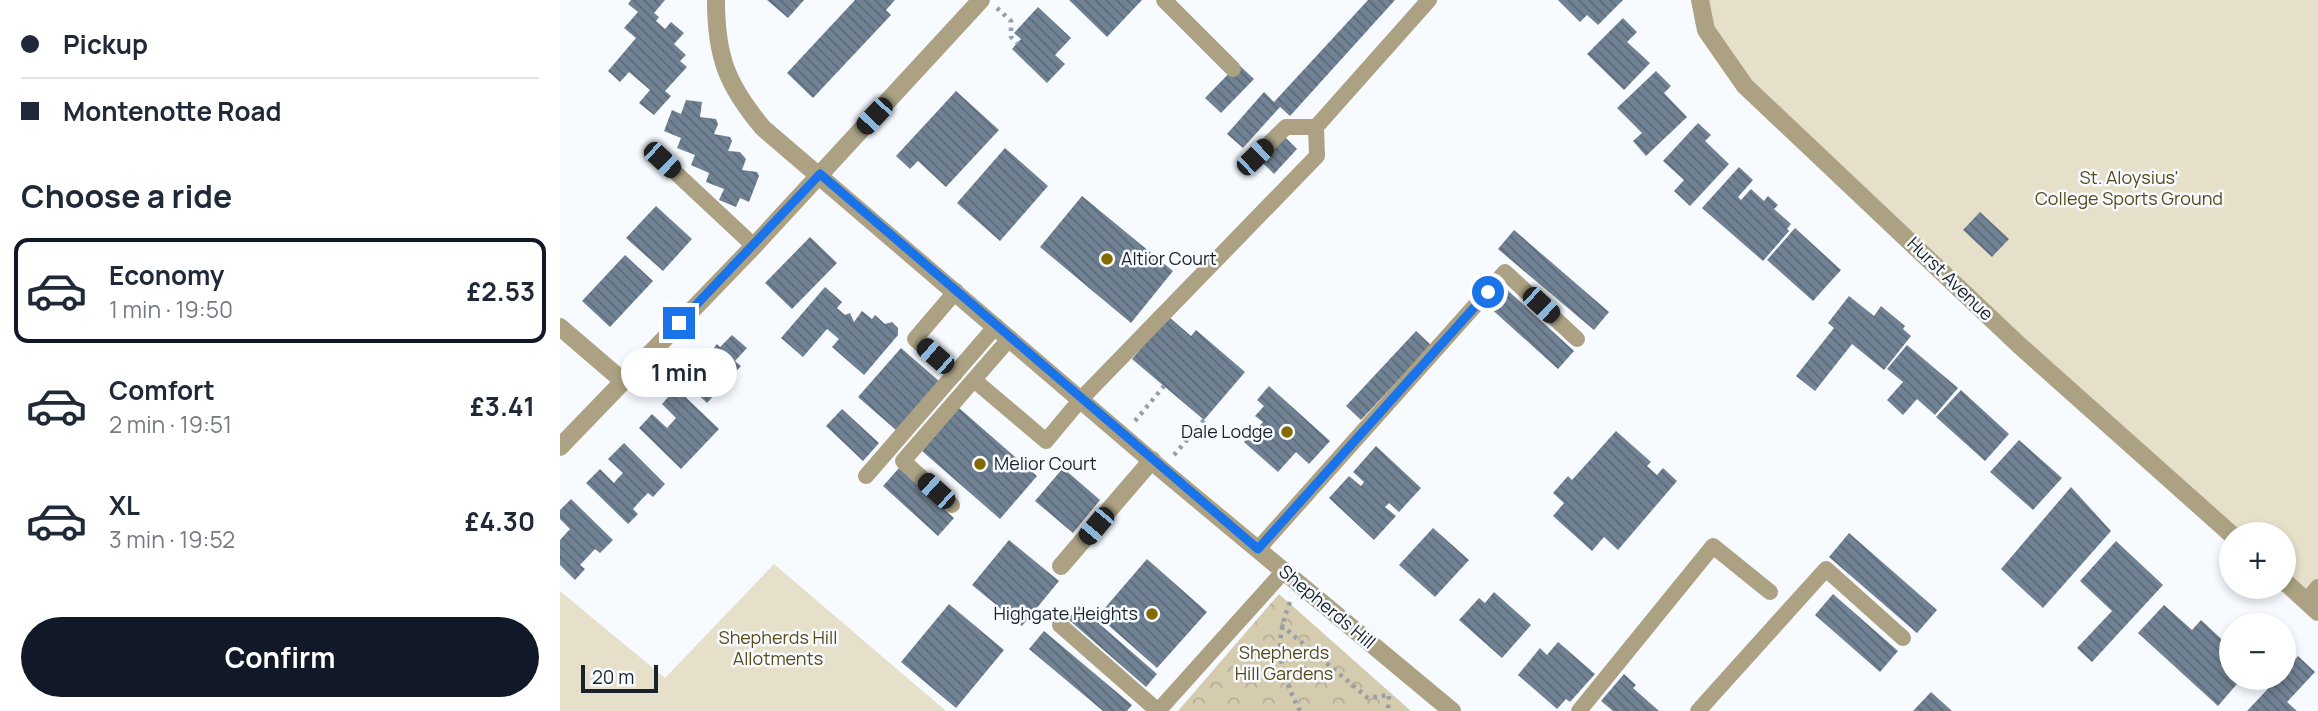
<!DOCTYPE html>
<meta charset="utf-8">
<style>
:root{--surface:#fff;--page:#f2f2f3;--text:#1f2937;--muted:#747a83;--line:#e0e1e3;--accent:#111827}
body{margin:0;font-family:Manrope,sans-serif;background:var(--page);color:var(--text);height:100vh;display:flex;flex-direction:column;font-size:26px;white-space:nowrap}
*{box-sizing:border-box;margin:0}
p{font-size:23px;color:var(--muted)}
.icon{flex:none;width:38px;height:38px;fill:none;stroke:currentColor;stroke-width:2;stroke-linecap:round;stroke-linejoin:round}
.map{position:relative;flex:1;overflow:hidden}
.panel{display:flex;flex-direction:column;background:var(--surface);width:560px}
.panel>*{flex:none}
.top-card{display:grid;align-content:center;height:154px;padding:0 21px;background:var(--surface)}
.controls{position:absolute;left:1659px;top:522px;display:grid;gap:14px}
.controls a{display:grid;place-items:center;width:77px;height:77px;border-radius:50%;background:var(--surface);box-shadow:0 4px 10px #0003;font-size:35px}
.scale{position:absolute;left:21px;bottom:18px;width:77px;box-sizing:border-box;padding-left:7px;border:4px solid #1b2229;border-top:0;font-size:19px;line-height:24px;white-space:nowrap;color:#1b2229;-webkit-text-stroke:5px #f7fbff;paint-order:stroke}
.end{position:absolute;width:32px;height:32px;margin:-16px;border:9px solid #1a73e8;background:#fff;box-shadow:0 0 0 4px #fff}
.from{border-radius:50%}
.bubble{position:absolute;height:49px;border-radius:24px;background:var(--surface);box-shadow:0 4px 10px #0003;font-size:23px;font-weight:700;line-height:49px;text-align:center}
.car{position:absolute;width:21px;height:42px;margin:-21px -10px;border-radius:9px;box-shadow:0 0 5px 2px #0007;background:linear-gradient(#222 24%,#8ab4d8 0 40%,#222 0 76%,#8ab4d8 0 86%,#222 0)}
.top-card b{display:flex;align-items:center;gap:24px;height:66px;font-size:26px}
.top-card b+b{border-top:2px solid var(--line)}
.top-card i{width:18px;height:18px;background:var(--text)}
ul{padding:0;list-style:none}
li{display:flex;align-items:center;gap:21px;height:105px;margin:0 14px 10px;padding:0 7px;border:4px solid transparent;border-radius:14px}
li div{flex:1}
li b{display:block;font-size:26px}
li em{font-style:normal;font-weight:700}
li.selected{border-color:var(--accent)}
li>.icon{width:63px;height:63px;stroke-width:1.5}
h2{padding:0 21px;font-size:32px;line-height:84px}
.primary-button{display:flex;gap:14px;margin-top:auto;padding:14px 21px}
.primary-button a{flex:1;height:80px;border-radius:42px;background:var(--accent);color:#fff;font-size:28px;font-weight:700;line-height:80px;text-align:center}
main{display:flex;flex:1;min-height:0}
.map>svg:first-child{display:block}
</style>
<main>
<section class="panel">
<div class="top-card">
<b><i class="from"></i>Pickup</b>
<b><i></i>Montenotte Road</b>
</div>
<h2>Choose a ride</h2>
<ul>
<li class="selected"><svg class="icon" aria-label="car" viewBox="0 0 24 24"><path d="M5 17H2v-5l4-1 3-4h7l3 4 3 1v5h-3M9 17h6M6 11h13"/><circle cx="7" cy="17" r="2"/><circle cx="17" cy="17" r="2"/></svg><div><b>Economy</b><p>1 min · 19:50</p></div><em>£2.53</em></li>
<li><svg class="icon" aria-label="car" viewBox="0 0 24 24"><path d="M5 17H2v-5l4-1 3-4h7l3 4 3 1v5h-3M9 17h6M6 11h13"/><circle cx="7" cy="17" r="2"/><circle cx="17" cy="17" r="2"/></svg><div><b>Comfort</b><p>2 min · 19:51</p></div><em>£3.41</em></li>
<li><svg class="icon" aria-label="car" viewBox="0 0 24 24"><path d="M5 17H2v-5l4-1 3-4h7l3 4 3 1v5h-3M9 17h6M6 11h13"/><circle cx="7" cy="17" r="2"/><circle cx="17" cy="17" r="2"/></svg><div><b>XL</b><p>3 min · 19:52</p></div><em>£4.30</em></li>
</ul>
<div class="primary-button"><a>Confirm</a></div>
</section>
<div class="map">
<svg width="1758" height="711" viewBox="0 0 1758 711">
<defs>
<pattern id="forest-crowns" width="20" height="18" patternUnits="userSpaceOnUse" patternTransform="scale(1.75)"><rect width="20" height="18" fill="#d5cbaf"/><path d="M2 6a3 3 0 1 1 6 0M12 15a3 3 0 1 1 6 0" fill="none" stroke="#b6ae97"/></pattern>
<pattern id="building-back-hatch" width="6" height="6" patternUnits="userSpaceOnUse" patternTransform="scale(1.75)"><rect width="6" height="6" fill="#708293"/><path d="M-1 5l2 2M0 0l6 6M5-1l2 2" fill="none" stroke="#5b6a78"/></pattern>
</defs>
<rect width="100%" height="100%" fill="#f7fbff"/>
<path fill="#e6dfca" d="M 1140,0 L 1758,0 L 1758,612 L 1724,581 L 1724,534 L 1671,534 L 1185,86 Z
M 214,564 L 386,711 L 0,711 L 0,591 L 105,678 Z"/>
<path fill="url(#forest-crowns)" d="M 719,594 L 851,711 L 618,711 Z"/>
<path fill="url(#building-back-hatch)" d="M 71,0 L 105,0 L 94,13 L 99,17 L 96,21 L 105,29 L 111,22 L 124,33 L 114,44 L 126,55 L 120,61 L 127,67 L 105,91 L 111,96 L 94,115 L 79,103 L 90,90 L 69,72 L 60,82 L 48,71 L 76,38 L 64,28 L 78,12 L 68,4 Z
M 207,0 L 244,0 L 228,18 Z
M 295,0 L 335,0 L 326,10 L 331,15 L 253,98 L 227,73 Z
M 509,0 L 582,0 L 547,37 Z
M 808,0 L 835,0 L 730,116 L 720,107 L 683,148 L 667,134 L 704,92 L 714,102 Z
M 998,0 L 1063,0 L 1038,25 L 1027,15 L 1020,22 Z
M 478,7 L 511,38 L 495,55 L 505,64 L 487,83 L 452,49 L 461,39 L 454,33 Z
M 1063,18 L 1077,32 L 1067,42 L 1090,63 L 1064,90 L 1027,54 Z
M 678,64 L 694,79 L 661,113 L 645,98 Z
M 1096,71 L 1111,86 L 1104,93 L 1127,117 L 1086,156 L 1073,141 L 1082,133 L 1057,108 Z
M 396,91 L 439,130 L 386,187 L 358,161 L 350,169 L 336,156 Z
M 126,100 L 142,102 L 140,117 L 156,119 L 158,124 L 154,134 L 170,137 L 172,141 L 168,151 L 180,152 L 186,159 L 182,170 L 197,172 L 199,176 L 189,202 L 180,198 L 176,207 L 159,200 L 164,189 L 146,182 L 149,173 L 131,165 L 135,155 L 117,148 L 121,138 L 104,131 L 112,110 L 121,114 Z
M 1138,123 L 1151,135 L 1145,141 L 1169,164 L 1130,206 L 1114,191 L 1124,180 L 1103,161 Z
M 724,136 L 737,149 L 714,174 L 701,161 Z
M 445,148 L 488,186 L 440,241 L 397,203 Z
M 1179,167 L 1193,180 L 1178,197 L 1181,200 L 1191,189 L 1204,201 L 1208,196 L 1218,205 L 1214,209 L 1231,224 L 1227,229 L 1229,231 L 1203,261 L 1142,208 Z
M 522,196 L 613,271 L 571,323 L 480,247 Z
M 96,206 L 132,239 L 103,271 L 66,238 Z
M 1420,212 L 1449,239 L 1432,257 L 1403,230 Z
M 1235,228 L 1281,270 L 1253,301 L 1207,260 Z
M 954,230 L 1049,312 L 1034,330 L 938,249 Z
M 250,237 L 277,263 L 232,309 L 205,283 Z
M 65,255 L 93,281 L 50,327 L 22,301 Z
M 265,287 L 282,302 L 277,308 L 285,315 L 290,313 L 294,322 L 302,311 L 312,319 L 315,315 L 325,324 L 332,322 L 338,328 L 338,335 L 304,375 L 272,347 L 279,339 L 267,329 L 243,357 L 221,338 Z
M 944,287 L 1014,351 L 998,369 L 927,305 Z
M 1289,296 L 1314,316 L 1321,306 L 1345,326 L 1343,329 L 1351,336 L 1324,370 L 1292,344 L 1255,391 L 1236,376 L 1274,328 L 1268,323 Z
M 608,316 L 631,336 L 636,330 L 685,372 L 644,420 L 572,359 Z
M 856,331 L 871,345 L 801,420 L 786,406 Z
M 172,335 L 187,348 L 175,361 L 181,366 L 147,403 L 130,387 L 143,373 L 133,364 L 145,351 L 149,354 L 157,344 L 160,347 Z
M 1347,345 L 1398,388 L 1375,415 L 1357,399 L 1343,415 L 1327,400 L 1343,382 L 1327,369 Z
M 341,348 L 379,381 L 336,430 L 298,397 Z
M 709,386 L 770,441 L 749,464 L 736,452 L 718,472 L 684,442 L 703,422 L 695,416 L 704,406 L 697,400 Z
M 116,388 L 159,429 L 121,469 L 79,428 L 92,414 L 107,428 L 116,418 L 102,404 Z
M 1401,390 L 1449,434 L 1425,461 L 1376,417 Z
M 399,408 L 477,476 L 440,519 L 362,451 Z
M 282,409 L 319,443 L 303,461 L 266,426 Z
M 1056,431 L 1091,462 L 1087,466 L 1097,475 L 1103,468 L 1117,481 L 1058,550 L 1044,537 L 1032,551 L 993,516 L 1004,503 L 993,493 L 1008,476 L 1012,480 Z
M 1459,440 L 1502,478 L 1473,510 L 1430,472 Z
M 64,443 L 105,484 L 93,497 L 88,493 L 81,500 L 73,509 L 78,514 L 68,524 L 26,483 L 40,469 L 54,483 L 58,478 L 63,473 L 48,459 Z
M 816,446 L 861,488 L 839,512 L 829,503 L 825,507 L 836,516 L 814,540 L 769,498 L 789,476 L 801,486 L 804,482 L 793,472 Z
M 339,468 L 394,518 L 378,536 L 323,486 Z
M 503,468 L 540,500 L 513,533 L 475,501 Z
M 1511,487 L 1551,531 L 1483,608 L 1441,569 Z
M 11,499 L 53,540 L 40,553 L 35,549 L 20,565 L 25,569 L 15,580 L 0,565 L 0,540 L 10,529 L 0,519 L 0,510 Z
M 873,528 L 909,560 L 875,597 L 839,565 Z
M 1289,533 L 1377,610 L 1357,633 L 1269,557 Z
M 449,540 L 499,581 L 462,626 L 412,585 Z
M 1556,541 L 1603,585 L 1532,662 L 1517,648 L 1552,611 L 1520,581 Z
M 587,559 L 647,612 L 597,668 L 538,616 Z
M 934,592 L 971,625 L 942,658 L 899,620 L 919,598 L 925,603 Z
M 1273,594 L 1338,651 L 1320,672 L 1255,615 Z
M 389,604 L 444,650 L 396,708 L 341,662 Z
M 1604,605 L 1632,630 L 1641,620 L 1670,647 L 1662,657 L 1671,665 L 1671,677 L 1683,677 L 1658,706 L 1578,633 Z
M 519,606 L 597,674 L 586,687 L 508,619 Z
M 484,631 L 572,705 L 567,711 L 543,711 L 469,649 Z
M 998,642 L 1035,674 L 1010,702 L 1006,699 L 997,709 L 958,675 L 980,648 L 987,655 Z
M 1738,656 L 1755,672 L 1727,702 L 1737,711 L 1687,711 L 1719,677 L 1724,677 L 1724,672 Z
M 1064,674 L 1076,685 L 1073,688 L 1099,711 L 1053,711 L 1041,701 Z
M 1371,692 L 1392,711 L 1353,711 Z"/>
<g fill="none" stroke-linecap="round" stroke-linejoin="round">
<path stroke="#9a9fa4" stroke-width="4.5" stroke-dasharray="3.5 5" stroke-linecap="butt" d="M 437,8 L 451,21 L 451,37 L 457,43
M 575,421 L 604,386
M 614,455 L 644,420
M 730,602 C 713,645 719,671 740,711
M 721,625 L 808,698 L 829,695 L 828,711"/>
<path stroke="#aca283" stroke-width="16" d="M 604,0 L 673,69
M 695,157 L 726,127 L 756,127
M 102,160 L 194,246
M 395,374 L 355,339 L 396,291
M 414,380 L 486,441 L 521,399 L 757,156 L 756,127 L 869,0
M 306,476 L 436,326
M 392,505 L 343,461 L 450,338
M 698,549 L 945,272 L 1017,339
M 1746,601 L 1758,587
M 500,625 L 598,711
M 598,711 L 724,571
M 1019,711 L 1153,546 L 1210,592
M 1138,711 L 1266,569 L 1343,638"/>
<path stroke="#aca283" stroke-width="18" d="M 1140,0 L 1146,30 L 1185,86 L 1459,345 L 1671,534
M 0,327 L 63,381
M 0,447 L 194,246 L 421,0
M 501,566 L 592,460
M 1724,581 L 1758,612"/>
<path stroke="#aca283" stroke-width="18" d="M 156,0 C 156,57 167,85 203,128 L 607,474 L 892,711"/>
</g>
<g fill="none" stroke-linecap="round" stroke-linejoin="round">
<path stroke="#1a73e8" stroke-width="9" d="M 119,323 L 260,174 L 698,549 L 928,292"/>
</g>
<g fill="#836a03" stroke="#f7fbff" stroke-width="2.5">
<circle cx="547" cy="259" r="7"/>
<circle cx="727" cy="432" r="7"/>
<circle cx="420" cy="464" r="7"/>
<circle cx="592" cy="614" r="7"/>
</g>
<g text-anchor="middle" stroke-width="5" stroke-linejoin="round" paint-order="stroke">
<g font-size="18" fill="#594a18" stroke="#f7fbff">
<text x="1569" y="184">St. Aloysius'<tspan x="1569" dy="21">College Sports Ground</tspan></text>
<text x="218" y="644">Shepherds Hill<tspan x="218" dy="21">Allotments</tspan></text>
<text x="724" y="659">Shepherds<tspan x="724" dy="21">Hill Gardens</tspan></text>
</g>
<g font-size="18" fill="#1b2229" stroke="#f7fbff" text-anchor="start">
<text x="561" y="265">Altior Court</text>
<text x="713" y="438" text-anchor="end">Dale Lodge</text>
<text x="434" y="470">Melior Court</text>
<text x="578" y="620" text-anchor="end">Highgate Heights</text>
</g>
<g font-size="18" fill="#1b2229" stroke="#f7fbff">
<text transform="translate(1390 279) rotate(44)" y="6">Hurst Avenue</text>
<text transform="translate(767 607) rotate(40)" y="6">Shepherds Hill</text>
</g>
</g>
</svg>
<div class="controls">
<a>+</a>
<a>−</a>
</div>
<div class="scale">20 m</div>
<i class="end from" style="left:928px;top:292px"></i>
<i class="end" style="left:119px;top:323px"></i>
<div class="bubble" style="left:61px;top:348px;width:116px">1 min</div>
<i class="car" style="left:314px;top:116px;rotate:223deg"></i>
<i class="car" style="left:695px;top:157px;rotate:46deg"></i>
<i class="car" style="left:102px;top:160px;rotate:133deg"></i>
<i class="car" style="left:981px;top:305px;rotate:133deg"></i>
<i class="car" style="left:375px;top:356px;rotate:311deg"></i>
<i class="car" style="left:376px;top:491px;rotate:312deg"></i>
<i class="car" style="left:536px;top:526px;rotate:220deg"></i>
</div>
</main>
